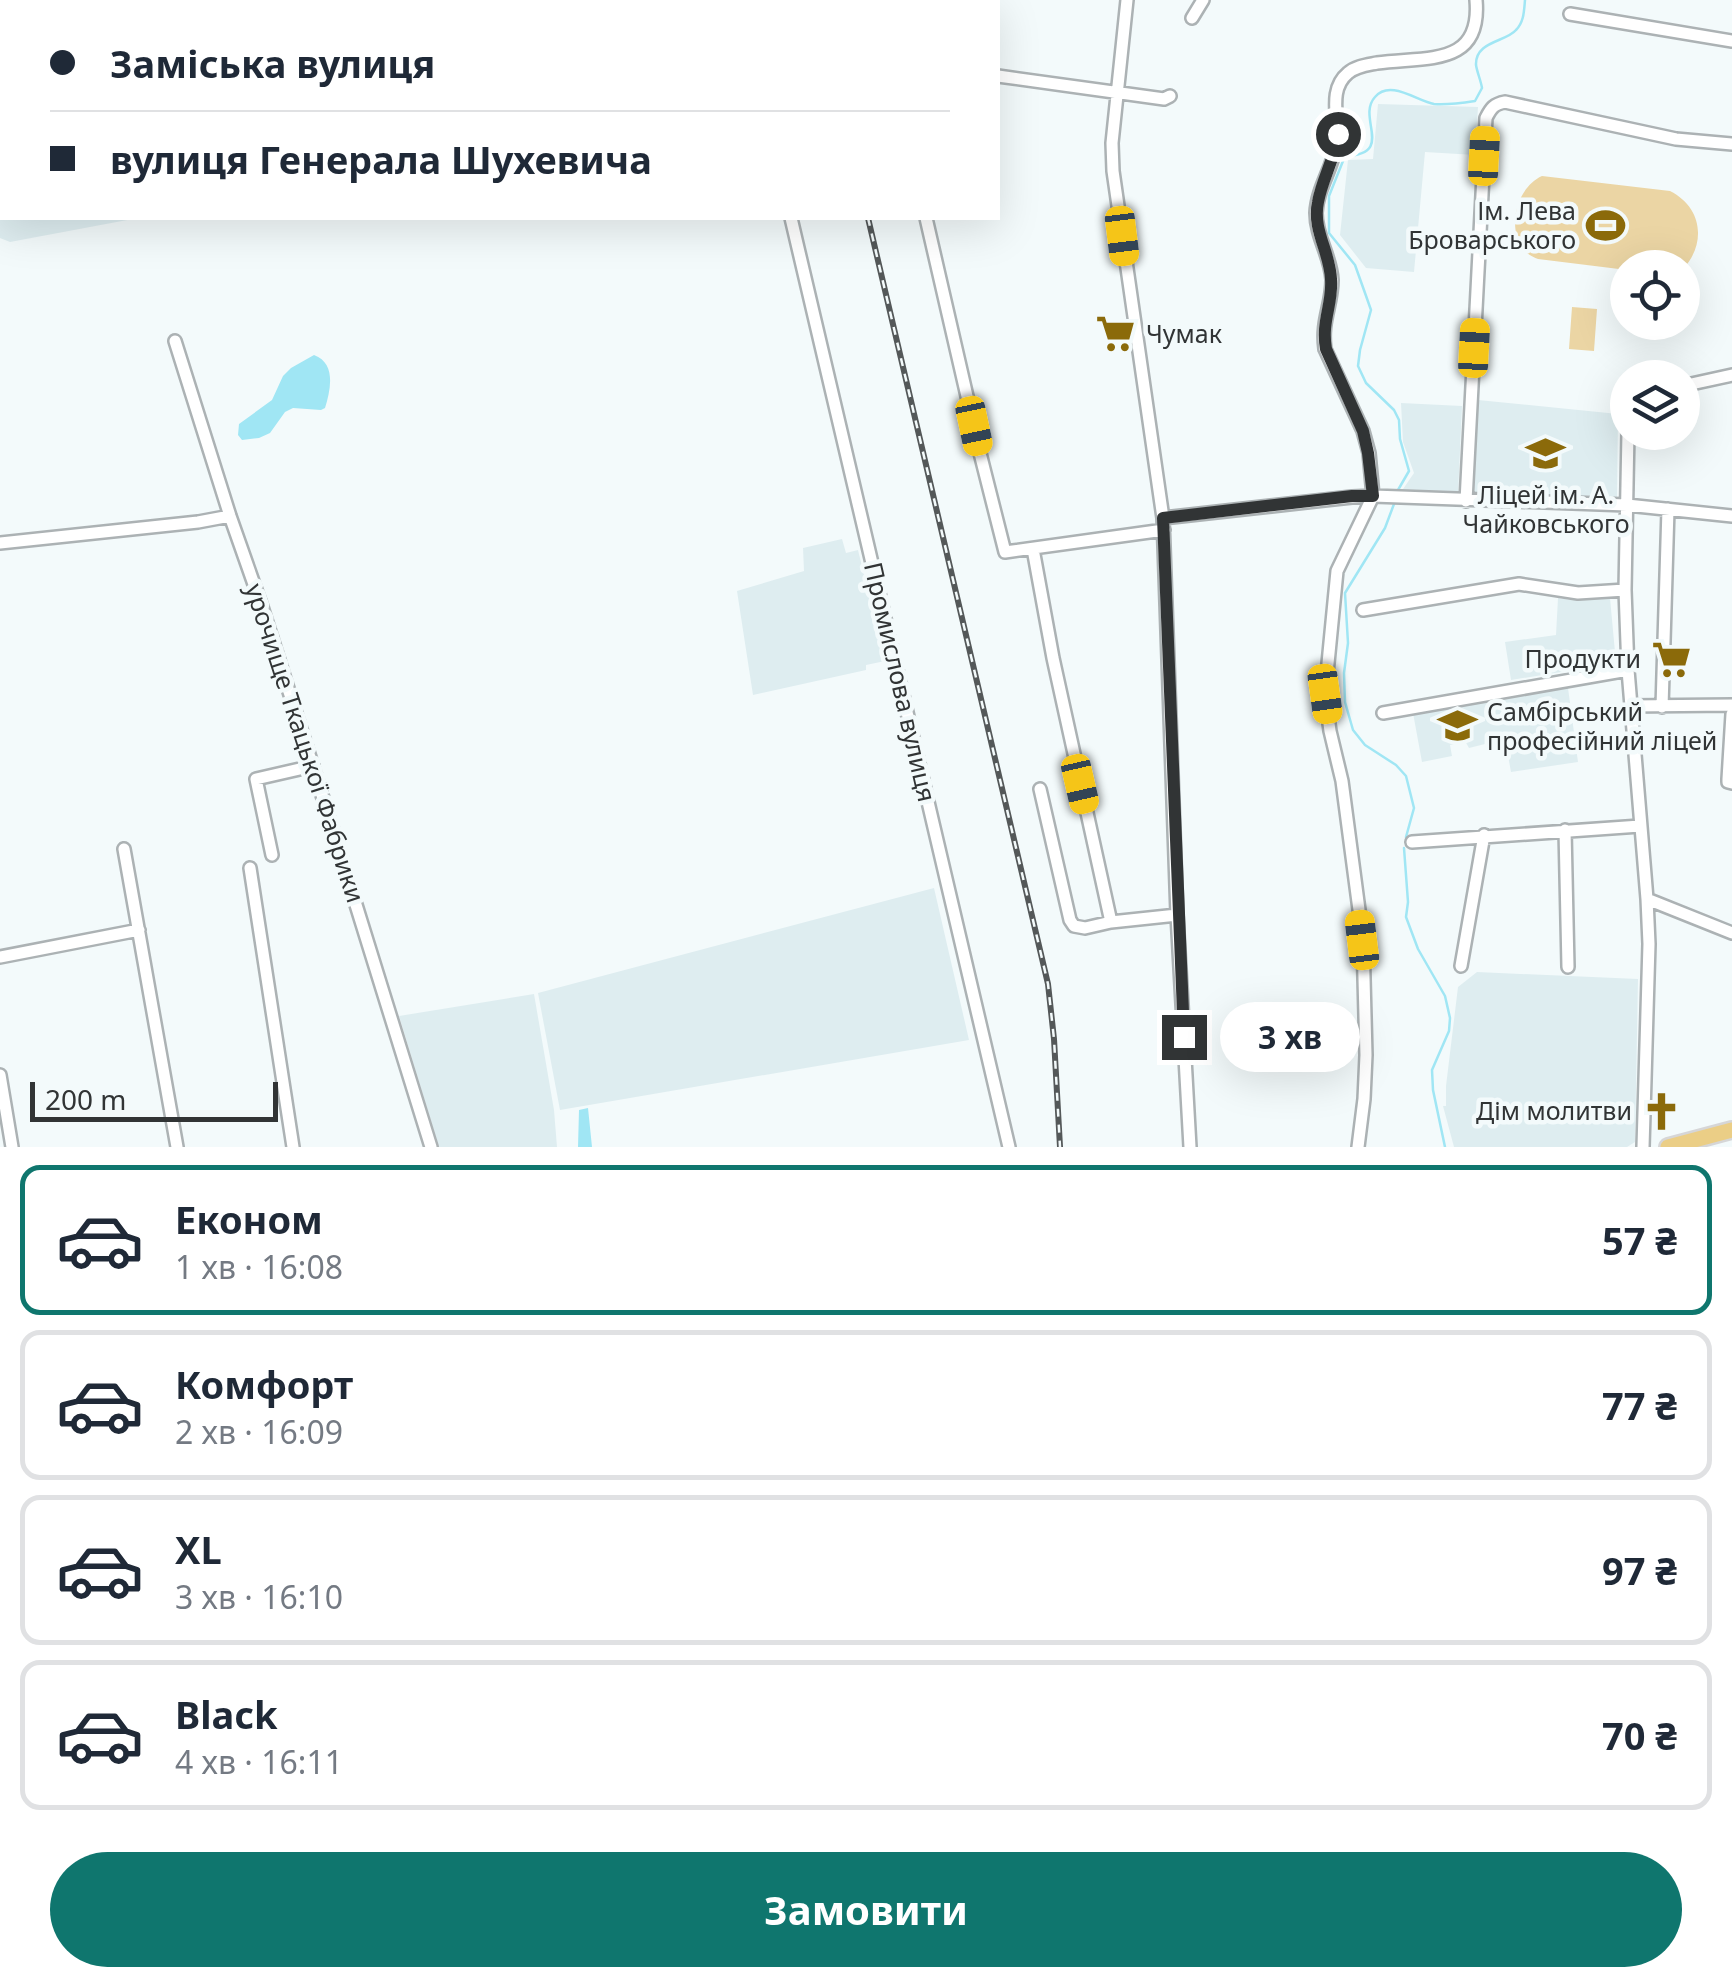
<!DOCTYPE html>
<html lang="uk">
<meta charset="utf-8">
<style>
:root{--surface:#fff;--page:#f2f2f3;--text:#1f2937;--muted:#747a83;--line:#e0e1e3;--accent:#0f766e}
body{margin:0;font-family:"Noto Sans",sans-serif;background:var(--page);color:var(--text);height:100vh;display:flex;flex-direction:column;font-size:38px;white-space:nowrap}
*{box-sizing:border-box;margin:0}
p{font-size:32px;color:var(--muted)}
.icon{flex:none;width:55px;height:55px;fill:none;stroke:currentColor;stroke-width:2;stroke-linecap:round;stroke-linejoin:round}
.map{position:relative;height:1147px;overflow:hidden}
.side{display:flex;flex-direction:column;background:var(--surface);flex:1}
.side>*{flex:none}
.top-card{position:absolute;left:0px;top:0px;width:1000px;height:220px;box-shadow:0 10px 40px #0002;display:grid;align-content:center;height:220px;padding:0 50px;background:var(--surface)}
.controls{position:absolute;left:1610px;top:250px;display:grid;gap:20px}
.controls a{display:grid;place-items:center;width:90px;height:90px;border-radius:50%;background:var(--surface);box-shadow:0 10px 40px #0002;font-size:50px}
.scale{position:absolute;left:30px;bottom:25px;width:248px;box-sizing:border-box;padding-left:10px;border:5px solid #313435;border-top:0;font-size:28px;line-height:35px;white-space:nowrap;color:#313435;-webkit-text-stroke:8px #f3fafb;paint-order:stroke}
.end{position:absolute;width:45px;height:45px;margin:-22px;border:12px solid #313435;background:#fff;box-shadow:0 0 0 5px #fff}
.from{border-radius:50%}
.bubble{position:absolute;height:70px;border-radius:35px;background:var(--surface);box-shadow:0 10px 40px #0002;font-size:32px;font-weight:700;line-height:70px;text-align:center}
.car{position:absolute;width:30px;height:60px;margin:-30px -15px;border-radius:12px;box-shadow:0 0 8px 2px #0007;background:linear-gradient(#f5c518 24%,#345 0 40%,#f5c518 0 76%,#345 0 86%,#f5c518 0)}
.top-card b{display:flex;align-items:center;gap:35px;height:95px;font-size:38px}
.top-card b+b{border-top:2px solid var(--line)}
.top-card i{width:25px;height:25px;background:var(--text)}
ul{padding:18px 0 0;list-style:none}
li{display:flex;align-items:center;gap:30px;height:150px;margin:0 20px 15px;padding:0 30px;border:5px solid var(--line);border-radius:20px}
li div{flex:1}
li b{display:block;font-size:38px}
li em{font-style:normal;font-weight:700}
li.current{border-color:var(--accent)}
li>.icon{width:90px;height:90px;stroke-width:1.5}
.button{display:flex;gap:20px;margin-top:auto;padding:20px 50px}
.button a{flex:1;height:115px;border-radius:60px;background:var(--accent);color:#fff;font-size:40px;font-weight:700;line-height:115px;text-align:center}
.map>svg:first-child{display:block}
</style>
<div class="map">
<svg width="1732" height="1147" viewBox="0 0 1732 1147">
<rect width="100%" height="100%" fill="#f3fafb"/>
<path fill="#deedf0" d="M 0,0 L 737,0 L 738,2 L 2,2 L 2,218 L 138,218 L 10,242 L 0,238 Z
M 1378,104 L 1478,107 L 1475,155 L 1425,152 L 1414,272 L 1366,268 L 1340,235 L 1348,160 L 1373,159 Z
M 1478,400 L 1618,414 L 1617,500 L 1473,494 Z
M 1401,403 L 1462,406 L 1458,494 L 1401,492 L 1414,473 L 1403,442 Z
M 842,539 L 846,553 L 858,550 L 885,661 L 866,665 L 866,670 L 753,695 L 737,591 L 804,571 L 803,548 Z
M 1558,598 L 1571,600 L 1610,598 L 1616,663 L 1511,680 L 1505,642 L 1556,635 Z
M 1568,688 L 1578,762 L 1511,772 L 1505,739 L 1469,748 L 1465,741 L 1450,745 L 1452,756 L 1422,762 L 1413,713 Z
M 934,888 L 969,1040 L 560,1110 L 538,993 Z
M 1477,972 L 1638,979 L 1635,1142 L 1627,1147 L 1454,1147 L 1443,1106 L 1446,1106 L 1446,1086 L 1458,987 Z
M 534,994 L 554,1110 L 557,1147 L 439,1147 L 399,1016 Z"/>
<path fill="#ebd5a4" d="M 1542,176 L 1670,191 C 1702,207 1707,243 1683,269 L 1628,268 L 1627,270 L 1538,259 C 1503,247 1511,190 1542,176 Z
M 1572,307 L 1597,309 L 1594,351 L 1569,349 Z"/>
<path fill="#a0e6f4" d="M 314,355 C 336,363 331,389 325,408 L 321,410 L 293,408 L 285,412 L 270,433 L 259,438 L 242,440 L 238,435 L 239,424 L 272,400 L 283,376 L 291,368 Z
M 588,1108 L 592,1147 L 578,1147 L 579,1110 Z"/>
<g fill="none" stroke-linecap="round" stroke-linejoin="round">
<path stroke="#a0e6f4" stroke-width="2.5" d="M 1398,490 L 1409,471 L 1400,439 L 1399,420 L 1394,410 L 1366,383 L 1358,366 L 1360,350 L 1371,310 L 1365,293 L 1355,265 L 1329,233 L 1329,196 L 1345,156 C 1396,154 1356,118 1375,97 C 1390,79 1417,101 1434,104 C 1447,105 1462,103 1475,101 L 1482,88 C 1481,81 1477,72 1476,65 C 1475,41 1506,42 1516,30 C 1524,22 1524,11 1525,0
M 1394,504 L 1385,528 L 1345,593 L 1348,643 L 1344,673 L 1345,702 L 1353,730 L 1365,745 L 1396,765 L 1406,776 L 1414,808 L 1406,837
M 1404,848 L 1408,902 L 1406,917 L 1418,949 L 1445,996 L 1450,1018 L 1449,1031 L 1432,1070 L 1433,1090 L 1445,1147"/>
<defs>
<path id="minor" d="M 761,0 L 762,2
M 1127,0 L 1112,143 L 1113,171 L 1163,518 L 1177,915 L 1190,1147
M 908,2 L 908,0
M 1570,14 L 1732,41
M 1192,18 L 1203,0
M 998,76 L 1164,99 L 1170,96
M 791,218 L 1009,1147
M 926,218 L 981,457 L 1005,552 L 1164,530
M 175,341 L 230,516 L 262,607 L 322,795 L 431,1147
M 1682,386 L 1732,375
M 1628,432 L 1625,590 L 1628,670 L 1647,899 L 1649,944 L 1643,1147
M 1466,501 L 1486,118 C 1491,108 1494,104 1505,102 L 1676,139 L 1732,144
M 1163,518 L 1352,497 L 1373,496 L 1627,505 L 1732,516
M 0,543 L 198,522 L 230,516
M 1033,549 L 1053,658 L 1111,922
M 1363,610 L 1519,584 L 1578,593 L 1625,590
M 1630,706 L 1732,705
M 1662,707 L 1668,509
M 1383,713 L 1628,670
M 1732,714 L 1728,779 L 1728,782 L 1732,783
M 1040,789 L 1070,920 L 1074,926 L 1085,928 L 1111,922 L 1177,915
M 1565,830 L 1568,967
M 1412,842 L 1640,826
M 124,849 L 177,1147
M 272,855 L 256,779 L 313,766
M 250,868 L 293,1147
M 1647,899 L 1732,933
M 0,957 L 139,930
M 1461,966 L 1484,835
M 0,1075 L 12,1147
M 1358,1147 L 1364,1099 L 1366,1055 L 1363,940 L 1342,781 L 1330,731 L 1325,694 L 1337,571 L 1373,496 L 1369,453 L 1363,431 L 1325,349 C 1321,321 1332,305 1332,280 C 1331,257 1316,237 1316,213 C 1317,189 1332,169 1336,146 C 1341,123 1326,91 1348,73 C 1356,66 1367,65 1377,63 C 1425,56 1482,68 1476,0"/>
<path id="major" d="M 1668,1147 L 1732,1130"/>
</defs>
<use href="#minor" stroke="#acb2b4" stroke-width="16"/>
<use href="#major" stroke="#d6d6d7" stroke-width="20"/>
<use href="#minor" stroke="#fff" stroke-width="11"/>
<use href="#major" stroke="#ebce86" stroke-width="15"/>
<defs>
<path id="rail" d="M 817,0 L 817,2
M 868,218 L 1048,984 L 1054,1039 L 1060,1147"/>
</defs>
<use href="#rail" stroke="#545859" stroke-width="6"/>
<use href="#rail" stroke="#f3fafb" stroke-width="2.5" stroke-dasharray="8" stroke-linecap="butt"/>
</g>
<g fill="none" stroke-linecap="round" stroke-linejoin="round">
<path stroke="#313435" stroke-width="12" d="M 1184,1037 L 1163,518 L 1352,496 L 1373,496 L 1368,453 L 1363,431 L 1326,349 C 1321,321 1333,304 1331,279 C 1330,252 1312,230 1318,202 C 1322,179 1335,159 1338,134"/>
</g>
<defs>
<symbol id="stadium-bare" viewBox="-9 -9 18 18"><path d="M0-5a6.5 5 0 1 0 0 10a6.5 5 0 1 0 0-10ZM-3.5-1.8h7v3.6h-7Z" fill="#8b6a0a" stroke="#f3fafb" stroke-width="2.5" paint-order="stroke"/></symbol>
<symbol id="supermarket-bare" viewBox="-9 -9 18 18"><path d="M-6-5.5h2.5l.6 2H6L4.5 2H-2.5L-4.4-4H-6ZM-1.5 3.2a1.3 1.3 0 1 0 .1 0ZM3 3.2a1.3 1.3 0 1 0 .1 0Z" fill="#8b6a0a" stroke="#f3fafb" stroke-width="2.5" paint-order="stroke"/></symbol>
<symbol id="school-bare" viewBox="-9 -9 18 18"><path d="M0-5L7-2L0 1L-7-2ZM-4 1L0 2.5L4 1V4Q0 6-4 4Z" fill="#8b6a0a" stroke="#f3fafb" stroke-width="2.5" paint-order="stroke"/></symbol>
<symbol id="university-bare" viewBox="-9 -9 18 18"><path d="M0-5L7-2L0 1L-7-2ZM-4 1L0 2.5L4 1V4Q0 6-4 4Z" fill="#8b6a0a" stroke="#f3fafb" stroke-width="2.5" paint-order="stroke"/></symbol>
<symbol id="church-bare" viewBox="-9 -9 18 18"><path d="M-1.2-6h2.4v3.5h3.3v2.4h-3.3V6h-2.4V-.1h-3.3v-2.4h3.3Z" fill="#8b6a0a" stroke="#f3fafb" stroke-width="2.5" paint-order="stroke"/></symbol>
</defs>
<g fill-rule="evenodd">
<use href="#stadium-bare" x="1578" y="198" width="55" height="55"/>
<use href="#supermarket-bare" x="1088" y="306" width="55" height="55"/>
<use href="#school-bare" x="1518" y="426" width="55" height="55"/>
<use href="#supermarket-bare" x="1644" y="632" width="55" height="55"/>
<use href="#university-bare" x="1430" y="698" width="55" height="55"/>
<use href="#church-bare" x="1634" y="1084" width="55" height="55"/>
</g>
<g text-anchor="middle" stroke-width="9" stroke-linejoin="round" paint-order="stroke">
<g font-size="25" fill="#313435" stroke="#f3fafb" text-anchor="end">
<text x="1576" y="220">Ім. Лева<tspan x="1576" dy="29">Броварського</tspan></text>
<text x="1146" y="343" text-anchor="start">Чумак</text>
<text x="1546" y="504" text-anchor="middle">Ліцей ім. А.<tspan x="1546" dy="29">Чайковського</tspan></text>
<text x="1641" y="668">Продукти</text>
<text x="1487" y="721" text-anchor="start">Самбірський<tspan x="1487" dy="29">професійний ліцей</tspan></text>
<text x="1632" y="1120">Дім молитви</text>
</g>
<g font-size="25" fill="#313435" stroke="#f3fafb">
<text transform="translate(900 682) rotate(77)" y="9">Промислова вулиця</text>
<text transform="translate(305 743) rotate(72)" y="9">урочище Ткацької Фабрики</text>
</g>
</g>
</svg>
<div class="controls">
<a><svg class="icon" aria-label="locate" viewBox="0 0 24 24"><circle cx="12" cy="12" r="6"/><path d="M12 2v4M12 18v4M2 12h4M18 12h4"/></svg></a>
<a><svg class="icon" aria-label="layers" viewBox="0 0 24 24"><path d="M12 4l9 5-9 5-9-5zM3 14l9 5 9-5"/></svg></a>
</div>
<div class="scale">200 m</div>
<i class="end from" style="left:1338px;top:134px"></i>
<i class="end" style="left:1184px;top:1037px"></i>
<div class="bubble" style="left:1220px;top:1002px;width:140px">3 хв</div>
<i class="car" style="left:1484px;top:156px;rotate:3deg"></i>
<i class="car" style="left:1122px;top:236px;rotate:173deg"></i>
<i class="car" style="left:1474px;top:348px;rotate:3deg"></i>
<i class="car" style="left:974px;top:426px;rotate:168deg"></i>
<i class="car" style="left:1325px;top:694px;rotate:172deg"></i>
<i class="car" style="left:1080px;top:784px;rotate:167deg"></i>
<i class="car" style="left:1362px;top:940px;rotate:353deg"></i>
<div class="top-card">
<b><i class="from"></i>Заміська вулиця</b>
<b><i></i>вулиця Генерала Шухевича</b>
</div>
</div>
<section class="side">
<ul>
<li class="current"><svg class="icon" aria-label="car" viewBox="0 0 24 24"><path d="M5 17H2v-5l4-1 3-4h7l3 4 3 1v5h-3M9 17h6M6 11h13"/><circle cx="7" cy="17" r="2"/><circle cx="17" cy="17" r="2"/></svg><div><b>Економ</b><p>1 хв · 16:08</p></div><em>57 ₴</em></li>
<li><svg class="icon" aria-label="car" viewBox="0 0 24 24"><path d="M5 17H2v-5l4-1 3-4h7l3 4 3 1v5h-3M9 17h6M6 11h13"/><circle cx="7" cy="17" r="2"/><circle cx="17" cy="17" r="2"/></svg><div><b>Комфорт</b><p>2 хв · 16:09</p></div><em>77 ₴</em></li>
<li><svg class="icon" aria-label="car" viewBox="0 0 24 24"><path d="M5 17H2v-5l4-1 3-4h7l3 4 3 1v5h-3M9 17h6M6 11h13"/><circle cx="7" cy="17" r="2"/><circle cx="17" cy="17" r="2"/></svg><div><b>XL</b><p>3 хв · 16:10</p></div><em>97 ₴</em></li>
<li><svg class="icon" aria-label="car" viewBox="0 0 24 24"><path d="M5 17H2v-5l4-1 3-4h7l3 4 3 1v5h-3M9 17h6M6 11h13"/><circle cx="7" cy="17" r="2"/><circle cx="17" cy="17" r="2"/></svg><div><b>Black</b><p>4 хв · 16:11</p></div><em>70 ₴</em></li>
</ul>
<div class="button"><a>Замовити</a></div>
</section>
